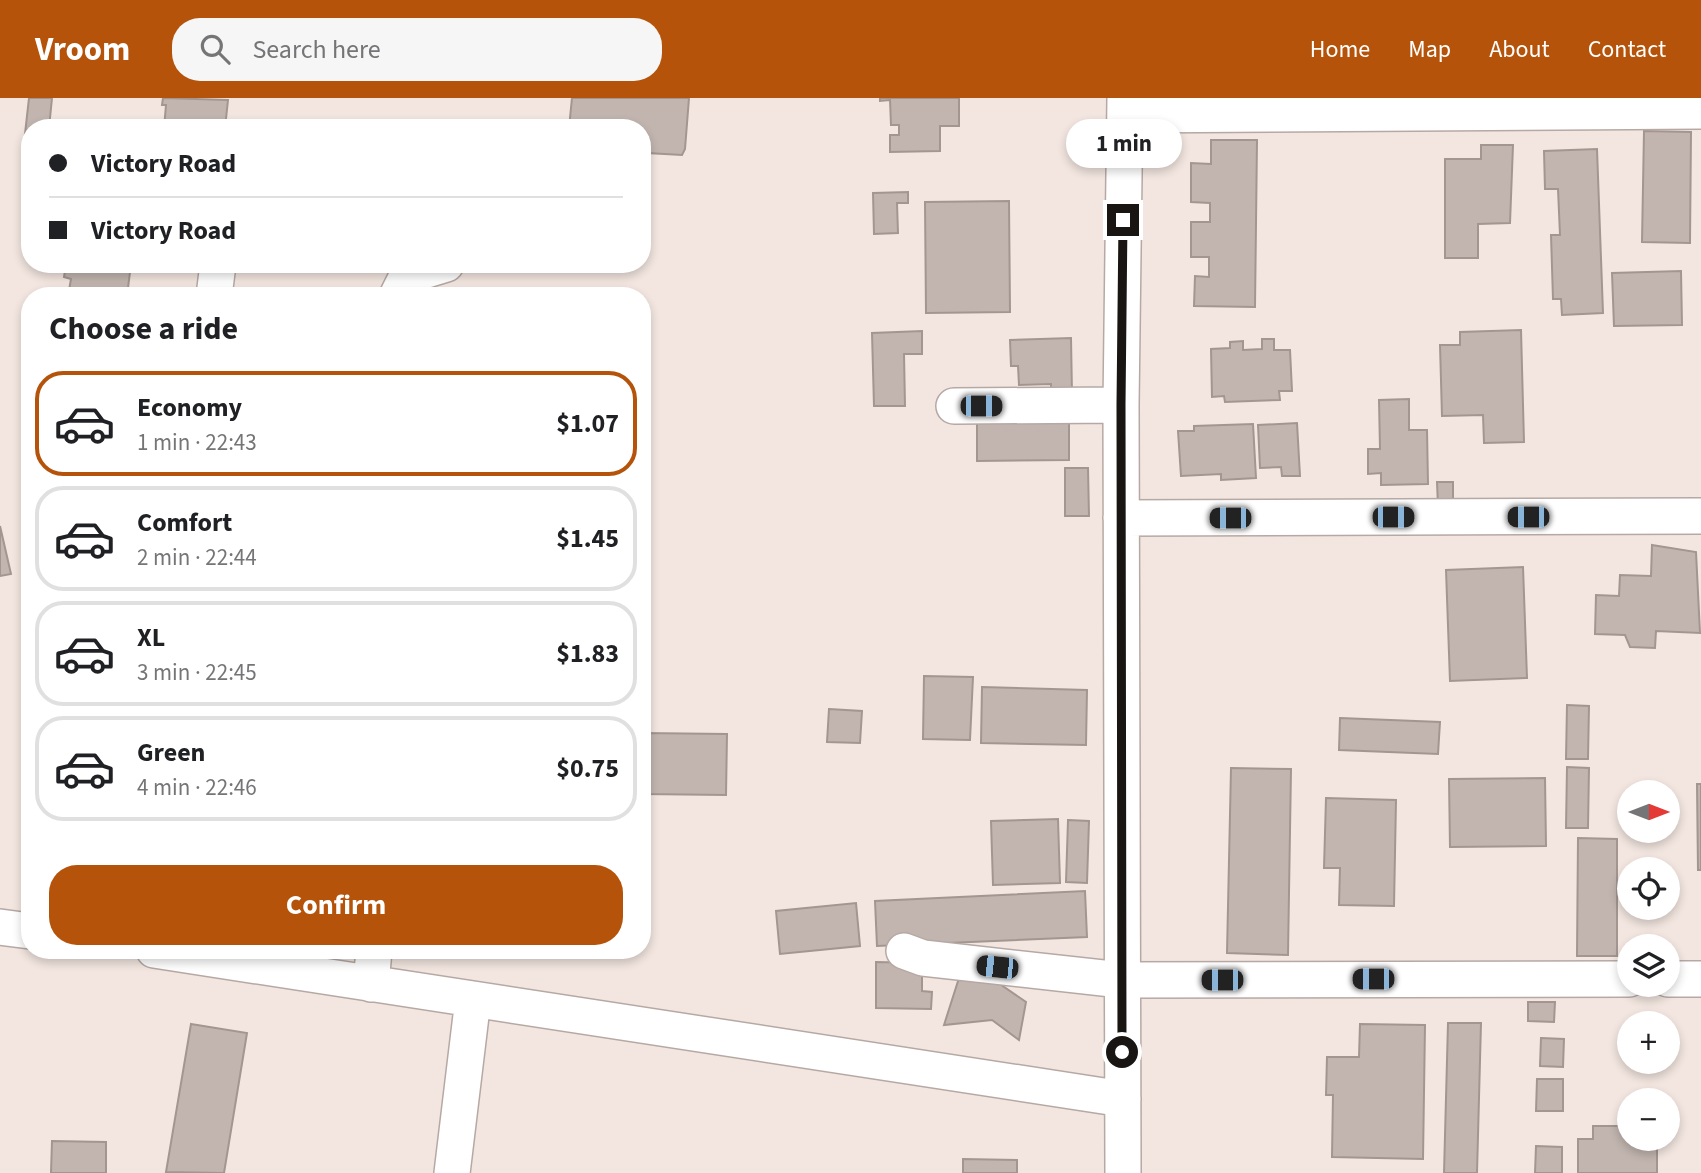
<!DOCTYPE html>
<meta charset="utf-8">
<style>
:root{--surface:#fff;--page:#f6f6f6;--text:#202124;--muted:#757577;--line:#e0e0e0;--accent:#b45309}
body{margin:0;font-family:"Source Sans 3",sans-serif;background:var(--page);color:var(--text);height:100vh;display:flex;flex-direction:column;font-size:26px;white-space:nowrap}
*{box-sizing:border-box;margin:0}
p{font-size:23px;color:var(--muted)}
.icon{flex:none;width:38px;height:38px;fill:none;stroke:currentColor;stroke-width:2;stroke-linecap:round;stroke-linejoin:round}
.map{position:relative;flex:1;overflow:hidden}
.side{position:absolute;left:21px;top:189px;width:630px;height:672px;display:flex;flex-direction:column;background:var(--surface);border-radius:28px;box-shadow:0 4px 10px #0003}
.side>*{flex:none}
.guide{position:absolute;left:21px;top:21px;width:630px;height:154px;border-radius:28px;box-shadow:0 4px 10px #0003;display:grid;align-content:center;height:154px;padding:0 28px;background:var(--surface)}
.needle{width:46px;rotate:90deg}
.tools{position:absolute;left:1617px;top:682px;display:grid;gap:14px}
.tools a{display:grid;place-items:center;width:63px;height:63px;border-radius:50%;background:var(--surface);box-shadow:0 4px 10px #0003;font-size:35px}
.end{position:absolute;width:32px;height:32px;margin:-16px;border:9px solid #191513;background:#fff;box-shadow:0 0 0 4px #fff}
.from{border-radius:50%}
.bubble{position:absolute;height:49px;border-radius:24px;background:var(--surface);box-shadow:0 4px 10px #0003;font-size:23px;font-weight:700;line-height:49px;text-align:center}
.car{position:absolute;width:21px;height:42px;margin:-21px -10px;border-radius:9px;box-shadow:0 0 5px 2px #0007;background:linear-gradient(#222 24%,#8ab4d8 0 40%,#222 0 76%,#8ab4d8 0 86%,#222 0)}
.guide b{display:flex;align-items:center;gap:24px;height:66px;font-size:26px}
.guide b+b{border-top:2px solid var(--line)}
.guide i{width:18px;height:18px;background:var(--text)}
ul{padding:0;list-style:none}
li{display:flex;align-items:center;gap:21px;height:105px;margin:0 14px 10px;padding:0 14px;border:4px solid var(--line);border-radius:28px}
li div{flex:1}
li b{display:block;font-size:26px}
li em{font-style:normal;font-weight:700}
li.on{border-color:var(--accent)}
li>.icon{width:63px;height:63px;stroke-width:1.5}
h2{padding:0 28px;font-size:32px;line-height:84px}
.action{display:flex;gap:14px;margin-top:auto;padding:14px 28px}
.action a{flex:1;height:80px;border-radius:28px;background:var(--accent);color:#fff;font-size:28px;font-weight:700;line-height:80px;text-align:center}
header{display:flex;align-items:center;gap:42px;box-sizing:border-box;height:98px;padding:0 35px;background:var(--accent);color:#fff}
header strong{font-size:33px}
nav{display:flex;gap:38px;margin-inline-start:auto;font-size:24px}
.search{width:490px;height:63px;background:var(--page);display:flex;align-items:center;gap:18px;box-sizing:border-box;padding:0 24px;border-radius:28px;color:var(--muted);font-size:26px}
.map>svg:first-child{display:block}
</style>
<header>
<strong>Vroom</strong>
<div class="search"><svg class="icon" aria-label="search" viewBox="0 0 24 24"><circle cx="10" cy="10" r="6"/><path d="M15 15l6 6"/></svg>Search here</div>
<nav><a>Home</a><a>Map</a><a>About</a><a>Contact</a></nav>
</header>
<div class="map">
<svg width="1701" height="1075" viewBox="0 0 1701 1075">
<rect width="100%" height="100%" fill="#f3e6e0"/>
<path fill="#c2b5af" stroke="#a39691" stroke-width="2" d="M 29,0 L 52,0 L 49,30 L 30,30 L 30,46 L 24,45 Z
M 163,0 L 228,2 L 225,30 L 164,30 L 166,7 L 162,7 Z
M 572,0 L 689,0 L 685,51 L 682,57 L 647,55 L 648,48 L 642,47 L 642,30 L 569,30 Z
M 880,0 L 959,0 L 959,28 L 940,28 L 940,53 L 890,54 L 890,37 L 899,37 L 899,27 L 891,27 L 890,2 L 880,3 Z
M 1644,33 L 1691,34 L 1690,145 L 1642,144 Z
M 1211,42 L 1257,42 L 1255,209 L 1194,208 L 1195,178 L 1209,179 L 1209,159 L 1191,159 L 1191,124 L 1210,124 L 1210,105 L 1191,104 L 1191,65 L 1211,66 Z
M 1481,47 L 1513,47 L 1510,125 L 1478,126 L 1478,160 L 1445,160 L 1445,61 L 1481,61 Z
M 1597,51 L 1603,215 L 1562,217 L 1561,201 L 1553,201 L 1551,137 L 1560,137 L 1558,91 L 1545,91 L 1544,53 Z
M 908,94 L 908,105 L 897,105 L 898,135 L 874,136 L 873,95 Z
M 1009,103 L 1010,214 L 926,215 L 925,104 Z
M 66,166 L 131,166 L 127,198 L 68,198 L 71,181 L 64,179 Z
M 1681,173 L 1682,227 L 1614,228 L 1612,175 Z
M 1521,232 L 1524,344 L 1484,345 L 1483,317 L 1442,318 L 1440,247 L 1460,247 L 1460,234 Z
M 922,233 L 922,256 L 904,256 L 905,308 L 874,308 L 872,235 Z
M 1071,240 L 1072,296 L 1051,296 L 1051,286 L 1019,287 L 1018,268 L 1011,268 L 1010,242 Z
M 1262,241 L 1274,241 L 1274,252 L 1290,252 L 1292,293 L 1279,293 L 1280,302 L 1225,304 L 1224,298 L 1212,299 L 1211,251 L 1230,250 L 1230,244 L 1243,243 L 1243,252 L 1262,251 Z
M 1409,301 L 1409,332 L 1427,332 L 1428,386 L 1381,387 L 1381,375 L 1368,376 L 1368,351 L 1380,351 L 1379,302 Z
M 1069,320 L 1069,362 L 977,363 L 977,321 Z
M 1297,325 L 1300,378 L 1282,378 L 1281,369 L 1260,370 L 1258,327 Z
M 1253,326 L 1256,380 L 1221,382 L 1221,376 L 1181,378 L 1178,333 L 1194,333 L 1194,328 Z
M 1065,370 L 1088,370 L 1089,418 L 1065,418 Z
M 1437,384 L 1453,384 L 1453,409 L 1438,409 Z
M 0,428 L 11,476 L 0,478 Z
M 1652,447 L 1696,454 L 1700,535 L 1656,533 L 1655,550 L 1630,549 L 1625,537 L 1595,536 L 1596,497 L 1619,498 L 1620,477 L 1651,478 Z
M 1523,469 L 1527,580 L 1450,583 L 1446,472 Z
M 924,578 L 973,579 L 970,642 L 923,641 Z
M 982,589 L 1087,592 L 1086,647 L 981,645 Z
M 1567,607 L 1589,608 L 1588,661 L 1566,661 Z
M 829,611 L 862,613 L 860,645 L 827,644 Z
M 1340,620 L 1440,624 L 1438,656 L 1339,652 Z
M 642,635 L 727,636 L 726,697 L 642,696 Z
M 1567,669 L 1589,670 L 1588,730 L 1566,730 Z
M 1231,670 L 1291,671 L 1288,857 L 1227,855 Z
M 1545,680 L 1546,748 L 1450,749 L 1449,681 Z
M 1697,686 L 1701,686 L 1701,772 L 1698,772 Z
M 1326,700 L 1396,702 L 1394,808 L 1339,807 L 1340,770 L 1324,770 Z
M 1058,721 L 1060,785 L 993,787 L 991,723 Z
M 1068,722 L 1089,723 L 1087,785 L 1066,784 Z
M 1578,740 L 1617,741 L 1617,858 L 1577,858 Z
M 1085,793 L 1087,839 L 877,848 L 875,803 Z
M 856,805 L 860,848 L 780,856 L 776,813 Z
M 876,864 L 922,865 L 922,893 L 932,894 L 931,911 L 876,910 Z
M 959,880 L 991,880 L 1026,904 L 1019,942 L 992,922 L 944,927 Z
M 1528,904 L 1555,904 L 1554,924 L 1528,923 Z
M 1448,925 L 1481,925 L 1477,1075 L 1444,1075 Z
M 191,926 L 247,935 L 224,1075 L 166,1074 Z
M 1360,926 L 1425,927 L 1423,1061 L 1332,1059 L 1333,997 L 1326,997 L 1327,959 L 1359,959 Z
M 1541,940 L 1564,941 L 1563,969 L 1540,968 Z
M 1537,981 L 1563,981 L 1563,1013 L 1536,1013 Z
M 1593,1028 L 1629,1028 L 1629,1041 L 1657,1042 L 1657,1075 L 1578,1075 L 1578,1041 L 1593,1041 Z
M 52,1043 L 106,1044 L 106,1075 L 51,1075 Z
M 1536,1048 L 1562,1049 L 1562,1075 L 1535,1075 Z
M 963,1061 L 1017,1062 L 1017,1075 L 963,1075 Z"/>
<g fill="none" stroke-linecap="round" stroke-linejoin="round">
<defs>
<path id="minor" d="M 1125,17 L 1701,13
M 214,198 L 218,166
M 397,198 L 407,178 L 446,166
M 954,308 L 1121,307
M 1121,420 L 1701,418
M 0,829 L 30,833
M 154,852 L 1123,1001
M 904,853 L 923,860 L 1121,882 L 1629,881
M 1668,881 L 1701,881
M 371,886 L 374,852
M 452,1075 L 473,901
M 1123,1075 L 1121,307 L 1125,0"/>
</defs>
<use href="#minor" stroke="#b6a9a4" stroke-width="38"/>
<use href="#minor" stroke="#fff" stroke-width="35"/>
</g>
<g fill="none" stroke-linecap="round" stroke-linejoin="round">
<path stroke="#191513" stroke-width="9" d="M 1122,954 L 1121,307 L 1123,122"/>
</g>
</svg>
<div class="tools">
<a><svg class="needle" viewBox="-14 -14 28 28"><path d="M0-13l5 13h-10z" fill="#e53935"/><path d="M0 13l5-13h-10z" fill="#757577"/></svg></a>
<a><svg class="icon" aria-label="locate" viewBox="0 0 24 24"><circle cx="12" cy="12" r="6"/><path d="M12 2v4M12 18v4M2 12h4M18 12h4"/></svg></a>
<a><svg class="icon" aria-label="layers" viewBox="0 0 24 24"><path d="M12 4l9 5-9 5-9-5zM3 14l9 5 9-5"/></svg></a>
<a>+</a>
<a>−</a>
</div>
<i class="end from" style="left:1122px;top:954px"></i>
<i class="end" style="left:1123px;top:122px"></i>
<div class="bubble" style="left:1066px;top:21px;width:116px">1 min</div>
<i class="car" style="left:981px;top:308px;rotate:90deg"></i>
<i class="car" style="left:1393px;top:419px;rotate:90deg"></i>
<i class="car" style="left:1528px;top:419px;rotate:270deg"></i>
<i class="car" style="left:1230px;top:420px;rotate:270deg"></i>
<i class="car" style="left:997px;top:869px;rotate:276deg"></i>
<i class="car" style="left:1373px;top:881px;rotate:270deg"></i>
<i class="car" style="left:1222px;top:882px;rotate:270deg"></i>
<div class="guide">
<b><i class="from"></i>Victory Road</b>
<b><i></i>Victory Road</b>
</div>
<section class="side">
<h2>Choose a ride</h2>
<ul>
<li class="on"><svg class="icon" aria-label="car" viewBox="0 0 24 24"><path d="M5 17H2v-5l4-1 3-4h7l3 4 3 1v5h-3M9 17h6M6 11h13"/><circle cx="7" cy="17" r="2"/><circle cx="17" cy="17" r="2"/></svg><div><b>Economy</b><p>1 min · 22:43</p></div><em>$1.07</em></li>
<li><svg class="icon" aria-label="car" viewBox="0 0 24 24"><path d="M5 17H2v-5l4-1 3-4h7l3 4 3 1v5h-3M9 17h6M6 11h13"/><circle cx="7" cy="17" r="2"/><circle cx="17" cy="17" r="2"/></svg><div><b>Comfort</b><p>2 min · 22:44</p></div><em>$1.45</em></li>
<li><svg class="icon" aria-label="car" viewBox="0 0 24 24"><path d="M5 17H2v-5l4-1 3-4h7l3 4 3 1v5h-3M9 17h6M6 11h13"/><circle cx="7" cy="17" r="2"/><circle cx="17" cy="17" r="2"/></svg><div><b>XL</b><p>3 min · 22:45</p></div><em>$1.83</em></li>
<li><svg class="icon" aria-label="car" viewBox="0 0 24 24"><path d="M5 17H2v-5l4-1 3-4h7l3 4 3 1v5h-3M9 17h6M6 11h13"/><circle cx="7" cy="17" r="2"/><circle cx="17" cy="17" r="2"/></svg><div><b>Green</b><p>4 min · 22:46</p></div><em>$0.75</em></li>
</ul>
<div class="action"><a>Confirm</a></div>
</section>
</div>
